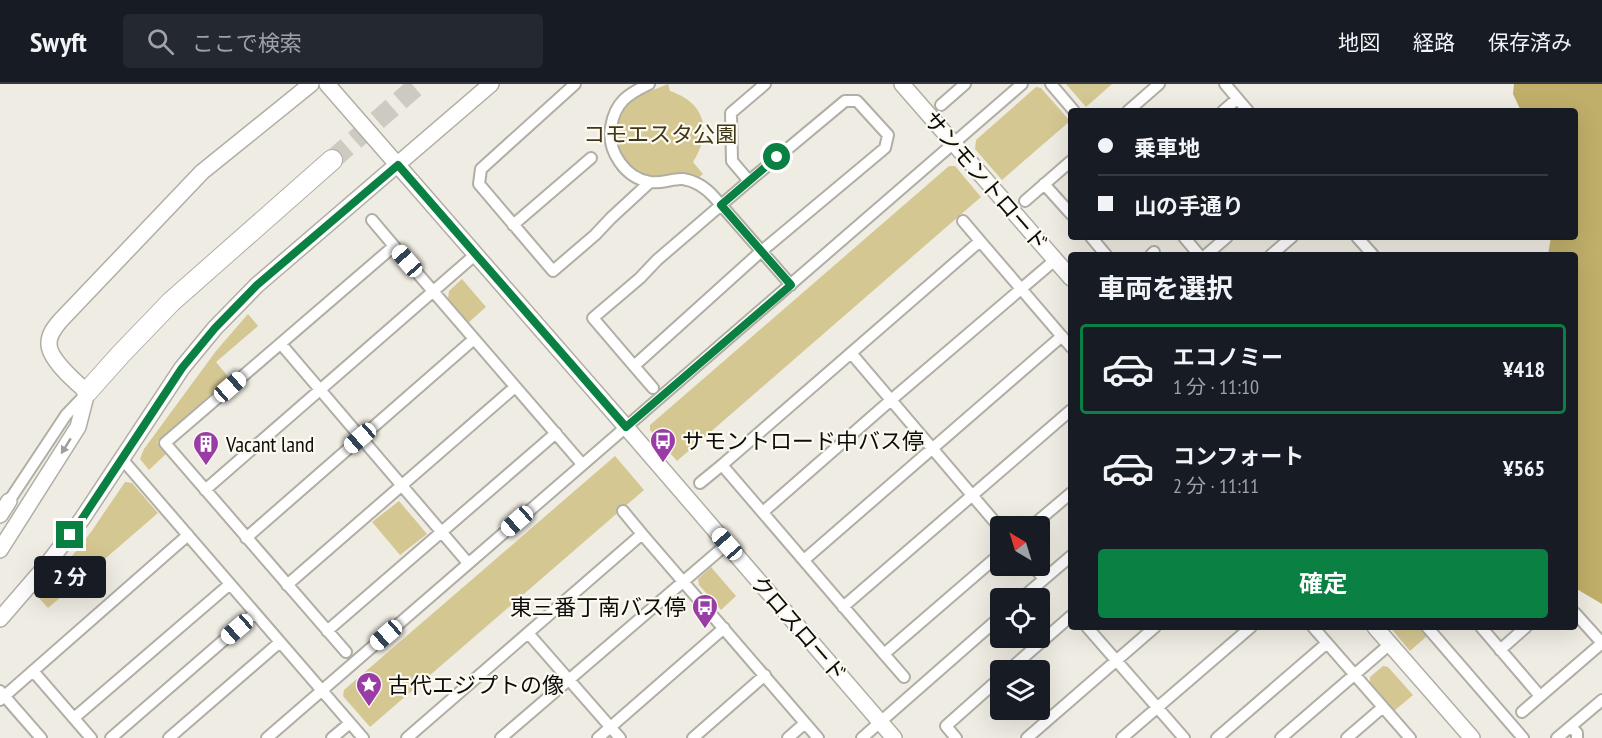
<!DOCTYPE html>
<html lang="ja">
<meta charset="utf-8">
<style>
:root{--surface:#171b24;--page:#242831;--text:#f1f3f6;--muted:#9ea1a6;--line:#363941;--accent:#0b8043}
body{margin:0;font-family:"PT Sans Narrow","Noto Sans JP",sans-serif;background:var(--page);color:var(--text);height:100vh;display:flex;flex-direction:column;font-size:22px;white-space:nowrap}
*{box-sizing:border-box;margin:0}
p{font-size:20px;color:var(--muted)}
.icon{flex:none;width:33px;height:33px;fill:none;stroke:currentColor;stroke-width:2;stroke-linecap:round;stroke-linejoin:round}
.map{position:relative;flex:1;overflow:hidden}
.drawer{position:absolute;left:1068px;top:168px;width:510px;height:378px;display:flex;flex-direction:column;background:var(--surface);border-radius:6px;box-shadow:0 6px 24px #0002}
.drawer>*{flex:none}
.guide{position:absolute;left:1068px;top:24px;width:510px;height:132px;border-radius:6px;box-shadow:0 6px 24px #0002;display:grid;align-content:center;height:132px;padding:0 30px;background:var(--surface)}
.needle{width:39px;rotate:322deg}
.fabs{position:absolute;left:990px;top:432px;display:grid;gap:12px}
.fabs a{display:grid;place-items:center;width:60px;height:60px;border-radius:6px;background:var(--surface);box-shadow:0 6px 24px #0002;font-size:30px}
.end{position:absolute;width:27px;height:27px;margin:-14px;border:8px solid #0b8043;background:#fff;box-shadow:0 0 0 3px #fff}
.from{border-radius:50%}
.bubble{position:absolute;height:42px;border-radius:6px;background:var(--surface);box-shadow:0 6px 24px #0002;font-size:20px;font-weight:700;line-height:42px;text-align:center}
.car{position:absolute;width:18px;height:36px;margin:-18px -9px;border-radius:8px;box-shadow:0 0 4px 2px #0007;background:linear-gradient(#fff 24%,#345 0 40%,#fff 0 76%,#345 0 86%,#fff 0)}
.guide b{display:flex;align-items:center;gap:21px;height:57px;font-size:22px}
.guide b+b{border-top:2px solid var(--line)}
.guide i{width:15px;height:15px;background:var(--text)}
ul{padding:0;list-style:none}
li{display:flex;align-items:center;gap:18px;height:90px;margin:0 12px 9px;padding:0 18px;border:3px solid transparent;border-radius:6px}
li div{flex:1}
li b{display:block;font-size:22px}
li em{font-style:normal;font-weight:700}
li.current{border-color:var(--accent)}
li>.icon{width:54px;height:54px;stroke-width:1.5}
h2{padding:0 30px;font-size:27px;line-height:72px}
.cta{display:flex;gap:12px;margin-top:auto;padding:12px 30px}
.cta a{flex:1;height:69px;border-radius:6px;background:var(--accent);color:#fff;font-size:24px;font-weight:700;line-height:69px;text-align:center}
header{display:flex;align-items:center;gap:36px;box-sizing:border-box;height:84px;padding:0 30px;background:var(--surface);border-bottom:2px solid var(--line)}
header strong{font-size:28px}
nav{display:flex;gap:33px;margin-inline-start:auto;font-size:21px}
.search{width:420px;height:54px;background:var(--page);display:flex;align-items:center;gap:15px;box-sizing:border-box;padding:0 21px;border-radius:6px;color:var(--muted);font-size:22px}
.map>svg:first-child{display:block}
</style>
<header>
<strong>Swyft</strong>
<div class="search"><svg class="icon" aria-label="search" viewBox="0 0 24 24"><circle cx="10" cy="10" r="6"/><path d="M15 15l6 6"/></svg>ここで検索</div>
<nav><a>地図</a><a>経路</a><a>保存済み</a></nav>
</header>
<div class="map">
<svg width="1602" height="654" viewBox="0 0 1602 654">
<rect width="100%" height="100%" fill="#efece3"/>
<path fill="#d4c792" d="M 668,0 L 670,7 C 706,19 712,48 693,78 L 703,90 L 697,95 C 693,93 688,91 684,90 C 670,89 656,95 642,89 C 614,77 609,39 630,18 C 640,8 656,6 668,0 Z
M 1066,0 L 1112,0 L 1086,23 Z
M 1036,3 L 1041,4 L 1070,37 L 1002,96 L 975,65 L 976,56 Z
M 949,82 L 955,82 L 981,113 L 677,377 L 650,346 L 650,341 Z
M 462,195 L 486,223 L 468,239 L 448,215 L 449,207 Z
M 248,230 L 258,242 L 216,278 L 230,295 L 157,358 L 166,370 L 149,386 L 140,375 L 144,365 L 216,267 Z
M 615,372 L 644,406 L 370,643 L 343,612 L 344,606 Z
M 125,398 L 132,399 L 158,429 L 48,524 L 39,514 L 91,448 Z
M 399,417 L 427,450 L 400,471 L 372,438 Z
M 711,483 L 736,512 L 721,526 L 699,501 L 698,495 Z
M 1390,543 L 1420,543 L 1428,551 L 1410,567 Z
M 1383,582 L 1388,583 L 1413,611 L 1394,627 L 1370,599 L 1370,593 Z"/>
<path fill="#c0af6a" d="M 1514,0 L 1602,0 L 1602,520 L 1575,504 L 1575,171 L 1548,171 L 1551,153 L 1575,153 L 1575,27 L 1521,27 L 1513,10 Z"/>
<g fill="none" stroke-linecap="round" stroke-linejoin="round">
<path stroke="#cdcac2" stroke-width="20" stroke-dasharray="20 10" stroke-linecap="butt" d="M 332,76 L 419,0"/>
<defs>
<path id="street" d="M 575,0 L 481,85 L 479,100 L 553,187 L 595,151 L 611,134 L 650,98
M 649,0 C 628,10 615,18 611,43 C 607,67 625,94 650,98 C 662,100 673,94 683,95 C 696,97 706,104 714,113 L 791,201
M 1051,0 L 1074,27
M 1225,0 L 1248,27
M 941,21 L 965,0
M 1128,27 L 1159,0
M 1223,27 L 1237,15
M 749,97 L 845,17 L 857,17 L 888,51 L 885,64 L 757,171 L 634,282 L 593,234 L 640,194 L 657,176 L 749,97 L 732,77 L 731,29 L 765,0
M 1044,100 L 1071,130
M 1025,117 L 1071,77
M 372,136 L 394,162
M 963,137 L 980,157
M 513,141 L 591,74
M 1091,153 L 1106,171
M 1184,153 L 1199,171
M 1357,153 L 1373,171
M 1151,171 L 1154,168
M 1206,171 L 1227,153
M 1271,171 L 1292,153
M 281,260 L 468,479
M 851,269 L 1000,444
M 634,282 L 653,304
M 122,375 L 363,654
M 700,399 L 722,381
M 205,406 L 476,170
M 9,417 L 66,331 L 86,310
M 623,427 L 642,450
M 763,428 L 891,316 L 1055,176
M 1032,442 L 1071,409
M 246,454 L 474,255
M 1000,470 L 884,570 L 722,381 L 980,157 L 1071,263
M 804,476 L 1062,252
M 1033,482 L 1044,495
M 287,501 L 515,303
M 1022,514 L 1071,472
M 843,523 L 1071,326
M 1575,529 L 1602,559
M 1087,543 L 1184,654
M 1313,543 L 1410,654
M 1427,543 L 1523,654
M 1481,543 L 1540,612
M 327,547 L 556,349
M 528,549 L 620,654
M 1500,566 L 1526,543
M 346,568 L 165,359 L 394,162 L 582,380
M 884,570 L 904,593
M 1009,586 L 1071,532
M 33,587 L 91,654
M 0,607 L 41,654
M 0,616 L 188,451
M 1522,628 L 1602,559
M 74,634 L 230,500
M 1571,643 L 1577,649 L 1577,654
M 111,654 L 255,529
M 169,654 L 280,558
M 267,654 L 1022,0
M 332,654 L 350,639
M 407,654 L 642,450 L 818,654
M 501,654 L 727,460
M 598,654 L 724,544
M 693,654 L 765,591
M 788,654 L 805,639
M 862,654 L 1000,533
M 956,654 L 946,642 L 1000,594
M 1027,654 L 1155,543
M 1122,654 L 1251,543
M 1217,654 L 1327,559
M 1281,654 L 1390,560
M 1347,654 L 1383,623
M 1557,654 L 1602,616"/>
<path id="secondary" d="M 327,0 L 626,343 L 894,654
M 902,0 L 1071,194
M 0,431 L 9,417
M 0,466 L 78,343 L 87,308 C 76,298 48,275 49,259 C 49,250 55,243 60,237 L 202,88 L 311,0
M 0,535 L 45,483 L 82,435 L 182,284 L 215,244 L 257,201 L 491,0
M 1375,543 L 1472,654"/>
<path id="highway" d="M 87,308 L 121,270 L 171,218 L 332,76"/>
</defs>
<use href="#street" stroke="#b0aea5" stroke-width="14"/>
<use href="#secondary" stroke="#b0aea5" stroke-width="18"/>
<use href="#highway" stroke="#b0aea5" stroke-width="22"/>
<use href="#street" stroke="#fff" stroke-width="10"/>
<use href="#secondary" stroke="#fff" stroke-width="15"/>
<use href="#highway" stroke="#fff" stroke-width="20"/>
</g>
<defs><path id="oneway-solid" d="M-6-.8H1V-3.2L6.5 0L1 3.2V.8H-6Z" transform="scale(1.5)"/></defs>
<use fill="#9e9e9d" href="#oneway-solid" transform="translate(66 362) rotate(122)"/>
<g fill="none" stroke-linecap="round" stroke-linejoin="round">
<path stroke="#0b8043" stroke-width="8" d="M 70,451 L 82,435 L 182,284 L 215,244 L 257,201 L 398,81 L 626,343 L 791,201 L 721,121 L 777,73"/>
</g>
<defs>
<symbol id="bus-pin" viewBox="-11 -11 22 30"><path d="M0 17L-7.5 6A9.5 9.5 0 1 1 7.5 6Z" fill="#993ca5" stroke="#fcfaf0"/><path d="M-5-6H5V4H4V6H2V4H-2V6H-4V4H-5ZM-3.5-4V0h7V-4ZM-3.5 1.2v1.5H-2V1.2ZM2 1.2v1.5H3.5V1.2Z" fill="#fff"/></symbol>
<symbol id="building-pin" viewBox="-11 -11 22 30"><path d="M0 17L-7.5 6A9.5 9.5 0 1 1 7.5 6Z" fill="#993ca5" stroke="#fcfaf0"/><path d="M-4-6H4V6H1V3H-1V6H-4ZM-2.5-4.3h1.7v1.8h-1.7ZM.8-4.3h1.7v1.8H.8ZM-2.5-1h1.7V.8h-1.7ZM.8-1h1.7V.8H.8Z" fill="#fff"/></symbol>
<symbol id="sight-pin" viewBox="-11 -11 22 30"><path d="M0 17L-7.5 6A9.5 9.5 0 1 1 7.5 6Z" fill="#993ca5" stroke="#fcfaf0"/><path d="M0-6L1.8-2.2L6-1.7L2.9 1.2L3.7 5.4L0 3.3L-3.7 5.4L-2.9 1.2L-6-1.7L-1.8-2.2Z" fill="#fff"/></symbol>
</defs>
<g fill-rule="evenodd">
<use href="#bus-pin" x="648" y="342" width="30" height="40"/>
<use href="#building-pin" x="191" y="345" width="30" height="40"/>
<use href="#bus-pin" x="690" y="508" width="30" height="40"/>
<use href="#sight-pin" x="354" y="586" width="30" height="40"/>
</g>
<g text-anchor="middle" stroke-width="4.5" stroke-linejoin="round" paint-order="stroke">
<g font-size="22" fill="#403819" stroke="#fcfaf0">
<text x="660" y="58">コモエスタ公園</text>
</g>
<g font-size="22" fill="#0d0c09" stroke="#fcfaf0">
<text transform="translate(986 97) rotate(49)" y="8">サンモントロード</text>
<text transform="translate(799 544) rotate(49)" y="8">クロスロード</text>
</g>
<g font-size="22" fill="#0d0c09" stroke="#fcfaf0" text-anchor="start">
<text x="682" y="365">サモントロード中バス停</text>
<text x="226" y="368">Vacant land</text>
<text x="686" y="531" text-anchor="end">東三番丁南バス停</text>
<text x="388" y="609">古代エジプトの像</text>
</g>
</g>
</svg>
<div class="fabs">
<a><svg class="needle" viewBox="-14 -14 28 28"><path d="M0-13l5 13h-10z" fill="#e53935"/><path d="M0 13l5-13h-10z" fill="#9ea1a6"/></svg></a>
<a><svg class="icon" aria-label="locate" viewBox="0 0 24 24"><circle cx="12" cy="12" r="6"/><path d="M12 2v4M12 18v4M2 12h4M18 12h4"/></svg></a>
<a><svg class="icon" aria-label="layers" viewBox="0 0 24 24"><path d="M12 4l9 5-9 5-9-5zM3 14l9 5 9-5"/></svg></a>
</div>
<i class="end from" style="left:777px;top:73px"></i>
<i class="end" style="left:70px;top:451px"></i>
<div class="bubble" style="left:34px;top:472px;width:72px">2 分</div>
<i class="car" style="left:407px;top:177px;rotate:319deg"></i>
<i class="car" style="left:230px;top:303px;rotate:49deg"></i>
<i class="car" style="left:360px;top:354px;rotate:229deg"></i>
<i class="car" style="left:517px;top:437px;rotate:229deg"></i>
<i class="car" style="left:727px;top:460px;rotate:319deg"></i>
<i class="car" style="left:237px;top:545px;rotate:229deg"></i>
<i class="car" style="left:386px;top:551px;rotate:229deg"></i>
<div class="guide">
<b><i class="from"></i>乗車地</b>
<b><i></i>山の手通り</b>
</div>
<section class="drawer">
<h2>車両を選択</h2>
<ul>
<li class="current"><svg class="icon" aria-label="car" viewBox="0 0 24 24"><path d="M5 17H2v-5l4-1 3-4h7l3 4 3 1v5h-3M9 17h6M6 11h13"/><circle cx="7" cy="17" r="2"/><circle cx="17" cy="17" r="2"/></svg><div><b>エコノミー</b><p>1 分 · 11:10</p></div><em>¥418</em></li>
<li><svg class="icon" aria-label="car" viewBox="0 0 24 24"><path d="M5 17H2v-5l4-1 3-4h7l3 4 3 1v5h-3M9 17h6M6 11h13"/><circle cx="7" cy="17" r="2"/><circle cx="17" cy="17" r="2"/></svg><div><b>コンフォート</b><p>2 分 · 11:11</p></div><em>¥565</em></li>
</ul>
<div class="cta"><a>確定</a></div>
</section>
</div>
